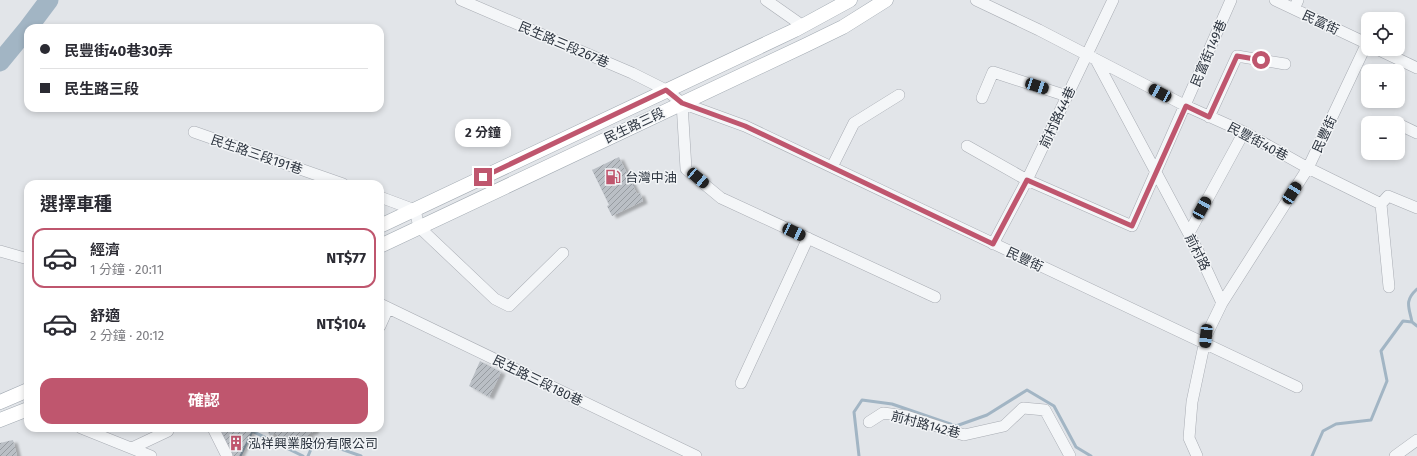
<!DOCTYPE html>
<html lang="zh-TW">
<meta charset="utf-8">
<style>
:root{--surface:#fff;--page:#f7f7f7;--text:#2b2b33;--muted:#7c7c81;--line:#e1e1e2;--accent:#bf566e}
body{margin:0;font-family:"Fira Sans","Noto Sans TC",sans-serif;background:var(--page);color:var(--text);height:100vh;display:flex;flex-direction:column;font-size:15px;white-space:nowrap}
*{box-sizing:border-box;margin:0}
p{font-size:13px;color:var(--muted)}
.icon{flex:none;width:22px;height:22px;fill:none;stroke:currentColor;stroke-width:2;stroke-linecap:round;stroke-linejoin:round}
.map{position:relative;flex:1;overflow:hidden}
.drawer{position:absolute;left:24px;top:180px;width:360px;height:252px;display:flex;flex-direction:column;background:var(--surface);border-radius:12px;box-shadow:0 2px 6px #0003}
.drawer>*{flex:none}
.guide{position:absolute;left:24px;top:24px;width:360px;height:88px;border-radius:12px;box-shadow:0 2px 6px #0003;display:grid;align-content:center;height:88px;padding:0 16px;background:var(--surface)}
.fabs{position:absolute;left:1361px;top:12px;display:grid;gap:8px}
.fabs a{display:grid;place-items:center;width:44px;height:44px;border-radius:8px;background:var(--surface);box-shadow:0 2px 6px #0003;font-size:20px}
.end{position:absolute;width:18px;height:18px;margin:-9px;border:5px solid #bf566e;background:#fff;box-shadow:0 0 0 2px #fff}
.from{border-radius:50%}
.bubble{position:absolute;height:28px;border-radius:12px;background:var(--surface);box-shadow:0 2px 6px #0003;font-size:13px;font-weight:700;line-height:28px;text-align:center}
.car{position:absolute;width:12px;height:24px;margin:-12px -6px;border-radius:5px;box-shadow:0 0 3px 1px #0007;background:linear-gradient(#222 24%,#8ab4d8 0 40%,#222 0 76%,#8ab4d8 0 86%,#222 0)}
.guide b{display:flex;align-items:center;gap:14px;height:38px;font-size:15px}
.guide b+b{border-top:1px solid var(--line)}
.guide i{width:10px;height:10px;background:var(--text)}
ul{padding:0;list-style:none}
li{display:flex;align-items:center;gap:12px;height:60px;margin:0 8px 6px;padding:0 8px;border:2px solid transparent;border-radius:12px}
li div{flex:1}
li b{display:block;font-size:15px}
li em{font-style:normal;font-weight:700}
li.current{border-color:var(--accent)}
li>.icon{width:36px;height:36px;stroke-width:1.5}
h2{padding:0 16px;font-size:18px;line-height:48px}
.primary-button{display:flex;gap:8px;margin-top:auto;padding:8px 16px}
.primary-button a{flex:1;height:46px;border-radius:12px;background:var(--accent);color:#fff;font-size:16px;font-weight:700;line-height:46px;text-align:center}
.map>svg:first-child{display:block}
</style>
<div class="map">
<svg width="1417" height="456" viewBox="0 0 1417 456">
<defs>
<pattern id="building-hatch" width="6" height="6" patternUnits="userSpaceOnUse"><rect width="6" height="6" fill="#babfc5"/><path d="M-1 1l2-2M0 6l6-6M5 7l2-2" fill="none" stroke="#979ca1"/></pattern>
<filter id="shadow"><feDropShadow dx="4.5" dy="2.5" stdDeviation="1" flood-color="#0004"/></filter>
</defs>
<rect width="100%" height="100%" fill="#e2e5e9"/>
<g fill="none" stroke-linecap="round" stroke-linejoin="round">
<path stroke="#a2b5c4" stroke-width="3" d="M 1412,322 C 1409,307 1404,301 1417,289
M 240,456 L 252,431 L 303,456
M 308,456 L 315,440 L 361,456
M 859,456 L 854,412 L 862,400 L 892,404 L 956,426 L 987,415 L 1027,390 L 1054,406 L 1076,447 L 1091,456
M 1312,456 L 1323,431 L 1336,424 L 1371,420 L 1387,381 L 1381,351 L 1403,321 L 1412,322 L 1417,326"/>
<path stroke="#a2b5c4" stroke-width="19" d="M 28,28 L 49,0
M 0,62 L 28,28"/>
</g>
<path fill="url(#building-hatch)" filter="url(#shadow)" d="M 619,157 L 637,194 L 640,193 L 643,201 L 612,216 L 607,206 L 609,205 L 592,170 Z
M 480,361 L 501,372 L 489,397 L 469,386 Z
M 219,428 L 251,428 L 252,430 L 239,456 L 233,456 Z
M 266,428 L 314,428 L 315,431 L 308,434 L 310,438 L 295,446 L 293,442 L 289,444 L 286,438 L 281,441 L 276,433 L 270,436 Z
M 13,440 L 17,456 L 0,456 L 0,443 Z"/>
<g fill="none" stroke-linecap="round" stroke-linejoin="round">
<defs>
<path id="minor" d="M 461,0 L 632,73 L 666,90 L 682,103 L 745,126 L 1297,387
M 766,0 L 803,26
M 976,0 L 1039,30 L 1186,106 L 1244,132 L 1308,168 L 1381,204
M 1275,0 L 1368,44
M 1294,9 L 1298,0
M 1377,49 L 1417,68
M 1096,60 L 1198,251 L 1222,303
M 982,98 L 993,72 L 1067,96
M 682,103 L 686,169 L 721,198 L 935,297
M 1209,117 L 1237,56 L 1285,64
M 1398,124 L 1417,133
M 194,132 L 343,184
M 967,146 L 1027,180 L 1132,226 L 1231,0
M 832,167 L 854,123 L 899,95
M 380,197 L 415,210 L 419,227 L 495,299 L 509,306 L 563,253
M 1381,204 L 1389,287
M 1381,204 L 1388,196 L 1417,208
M 1189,233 L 1244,132
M 993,244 L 1027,180 L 1113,0
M 0,251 L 28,259
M 380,304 L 696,456
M 380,326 L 388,308
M 741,383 L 808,238
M 869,422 L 883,413 L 906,416 L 964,435 L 1004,426 L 1023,408 L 1045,410 L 1070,456
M 81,428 L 151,456
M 213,428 L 227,456
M 132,448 L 168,431
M 1197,456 L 1189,438 L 1192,402 L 1206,336 L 1222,303 L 1308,168 L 1367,43
M 1395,456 L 1417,440"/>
<path id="major" d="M 380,226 L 795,30 L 850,0
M 380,246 L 806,45 L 843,27 L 886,0
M 0,402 L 28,390
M 0,420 L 28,409"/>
</defs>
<use href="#minor" stroke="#a8acb3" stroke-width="12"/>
<use href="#major" stroke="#a3abb3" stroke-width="15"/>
<use href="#minor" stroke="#f4f6f8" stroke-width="11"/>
<use href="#major" stroke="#fff" stroke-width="14"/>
</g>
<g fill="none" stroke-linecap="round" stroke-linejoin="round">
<path stroke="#bf566e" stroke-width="5" d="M 483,177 L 666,90 L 682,103 L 745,126 L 993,244 L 1027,180 L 1132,226 L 1186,106 L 1209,117 L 1237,56 L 1261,60"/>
</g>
<defs>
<symbol id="fuel-bare" viewBox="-9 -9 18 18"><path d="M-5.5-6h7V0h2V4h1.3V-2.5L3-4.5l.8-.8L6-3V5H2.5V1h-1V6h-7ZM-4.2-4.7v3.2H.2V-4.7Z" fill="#bf566e" stroke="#f2f4f6" stroke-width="2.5" paint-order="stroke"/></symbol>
<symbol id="building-bare" viewBox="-9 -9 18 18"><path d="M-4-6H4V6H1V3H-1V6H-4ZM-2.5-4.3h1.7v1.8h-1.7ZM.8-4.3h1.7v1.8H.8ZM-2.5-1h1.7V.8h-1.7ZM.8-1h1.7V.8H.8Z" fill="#bf566e" stroke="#f2f4f6" stroke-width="2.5" paint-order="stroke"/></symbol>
</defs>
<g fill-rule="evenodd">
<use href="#fuel-bare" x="602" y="166" width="22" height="22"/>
<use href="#building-bare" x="225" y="432" width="22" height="22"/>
</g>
<g text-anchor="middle" stroke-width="3" stroke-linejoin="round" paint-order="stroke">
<g font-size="13" fill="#2c343f" stroke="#f2f4f6">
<text transform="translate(1321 22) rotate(25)" y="5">民富街</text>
<text transform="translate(564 44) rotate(23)" y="5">民生路三段267巷</text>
<text transform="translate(1208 53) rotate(-67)" y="5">民富街149巷</text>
<text transform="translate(1057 117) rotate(-65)" y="5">前村路44巷</text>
<text transform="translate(634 125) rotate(-25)" y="5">民生路三段</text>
<text transform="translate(1324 134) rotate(-65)" y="5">民豐街</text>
<text transform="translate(1258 141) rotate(28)" y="5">民豐街40巷</text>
<text transform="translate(257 154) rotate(19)" y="5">民生路三段191巷</text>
<text transform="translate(1198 252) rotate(63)" y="5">前村路</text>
<text transform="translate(1025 259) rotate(25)" y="5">民豐街</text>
<text transform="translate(538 380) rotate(26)" y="5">民生路三段180巷</text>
<text transform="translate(926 424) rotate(15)" y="5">前村路142巷</text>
</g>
<g font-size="13" fill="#2c343f" stroke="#f2f4f6" text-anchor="start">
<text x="625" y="182">台灣中油</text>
<text x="248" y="448">泓祥興業股份有限公司</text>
</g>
</g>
</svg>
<div class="fabs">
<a><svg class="icon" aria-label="locate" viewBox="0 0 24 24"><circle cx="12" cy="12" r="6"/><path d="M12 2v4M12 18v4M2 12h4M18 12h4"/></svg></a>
<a>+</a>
<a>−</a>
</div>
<i class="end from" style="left:1261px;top:60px"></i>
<i class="end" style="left:483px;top:177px"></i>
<div class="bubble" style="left:455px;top:119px;width:56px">2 分鐘</div>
<i class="car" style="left:1037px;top:86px;rotate:108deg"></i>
<i class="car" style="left:1160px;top:93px;rotate:298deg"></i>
<i class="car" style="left:698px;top:178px;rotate:130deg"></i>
<i class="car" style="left:1292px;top:193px;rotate:33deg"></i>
<i class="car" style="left:1202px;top:208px;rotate:29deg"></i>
<i class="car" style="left:794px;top:232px;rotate:115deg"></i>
<i class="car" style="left:1206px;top:336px;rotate:186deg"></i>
<div class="guide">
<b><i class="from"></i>民豐街40巷30弄</b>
<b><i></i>民生路三段</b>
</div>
<section class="drawer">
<h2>選擇車種</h2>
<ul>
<li class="current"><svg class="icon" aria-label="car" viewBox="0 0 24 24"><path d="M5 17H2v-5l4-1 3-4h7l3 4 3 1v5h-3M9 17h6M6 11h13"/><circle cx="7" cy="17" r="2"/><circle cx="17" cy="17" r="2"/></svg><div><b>經濟</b><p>1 分鐘 · 20:11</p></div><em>NT$77</em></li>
<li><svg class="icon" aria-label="car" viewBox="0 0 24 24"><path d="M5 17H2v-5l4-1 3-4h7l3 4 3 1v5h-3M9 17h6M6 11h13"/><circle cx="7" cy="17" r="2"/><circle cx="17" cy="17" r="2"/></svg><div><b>舒適</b><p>2 分鐘 · 20:12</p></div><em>NT$104</em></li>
</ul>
<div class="primary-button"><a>確認</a></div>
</section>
</div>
